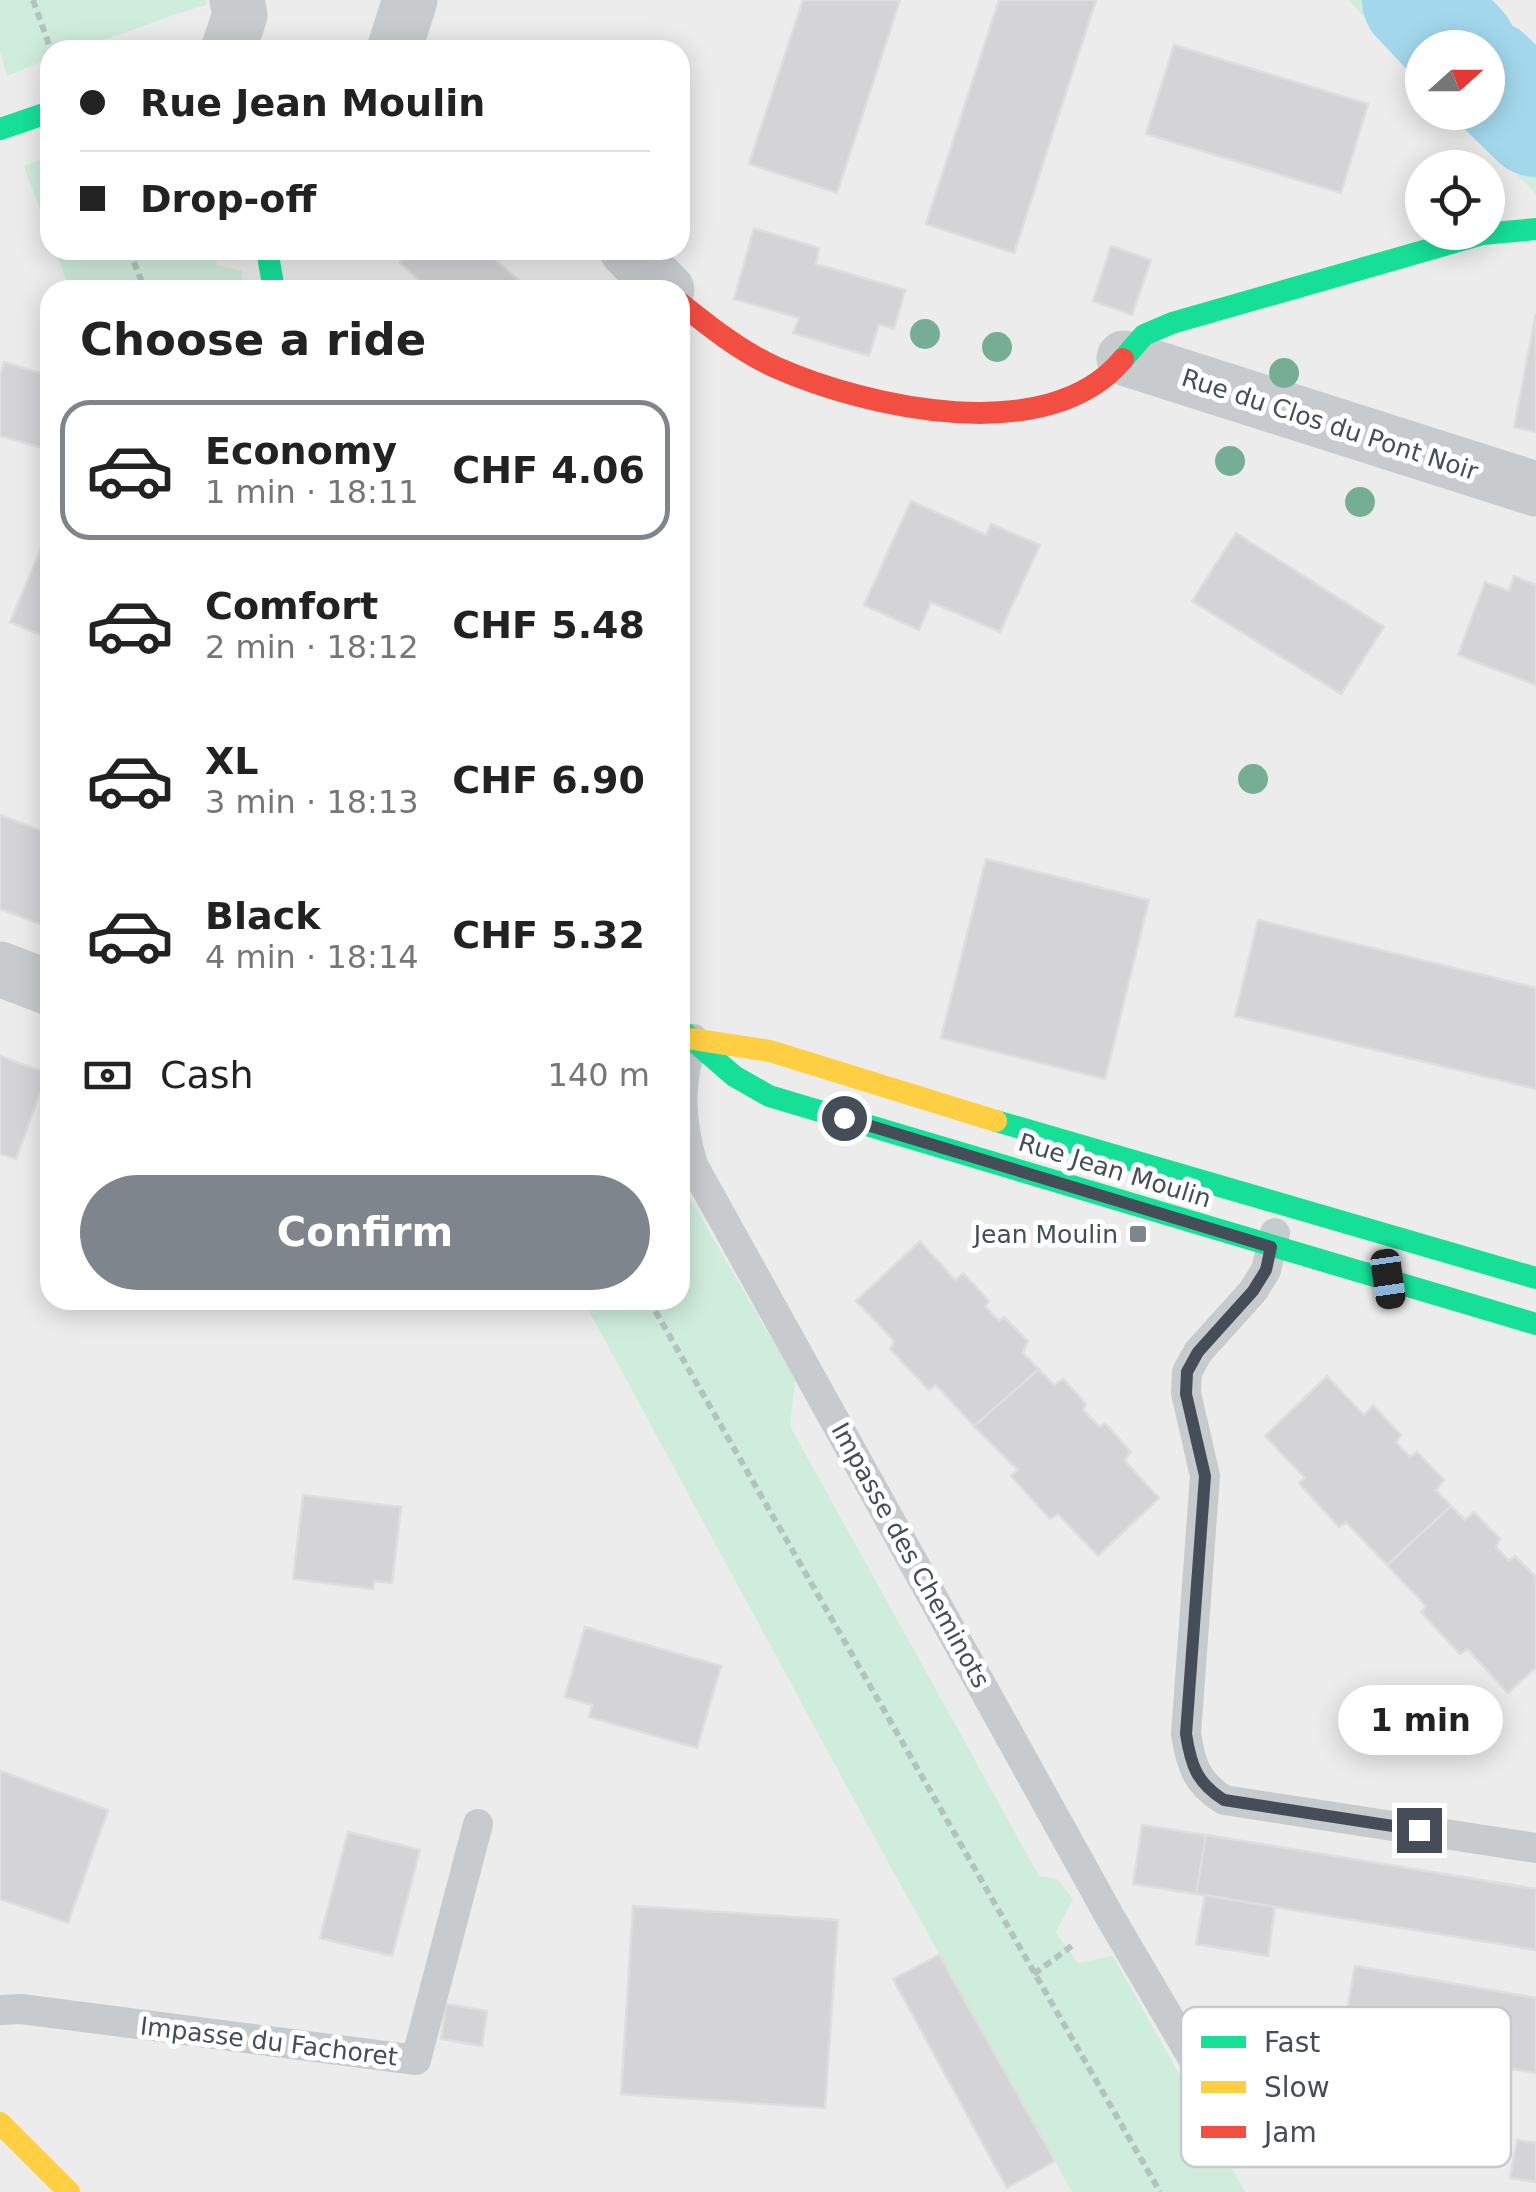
<!DOCTYPE html>
<meta charset="utf-8">
<style>
:root{--surface:#fff;--page:#f2f2f2;--text:#222;--muted:#767676;--line:#e0e0e0;--accent:#7f858c}
body{margin:0;font-family:"DejaVu Sans",sans-serif;background:var(--page);color:var(--text);height:100vh;display:flex;flex-direction:column;font-size:38px;white-space:nowrap}
*{box-sizing:border-box;margin:0}
p{font-size:32px;color:var(--muted)}
.icon{flex:none;width:55px;height:55px;fill:none;stroke:currentColor;stroke-width:2;stroke-linecap:round;stroke-linejoin:round}
.map{position:relative;flex:1;overflow:hidden}
.details{position:absolute;left:40px;top:280px;width:650px;height:1030px;display:flex;flex-direction:column;background:var(--surface);border-radius:30px;box-shadow:0 5px 25px #0003}
.details>*{flex:none}
.top-card{position:absolute;left:40px;top:40px;width:650px;height:220px;border-radius:30px;box-shadow:0 5px 25px #0003;display:grid;align-content:center;height:220px;padding:0 40px;background:var(--surface)}
.needle{width:65px;rotate:69deg}
.controls{position:absolute;left:1405px;top:30px;display:grid;gap:20px}
.controls a{display:grid;place-items:center;width:100px;height:100px;border-radius:50%;background:var(--surface);box-shadow:0 5px 25px #0003;font-size:50px}
.end{position:absolute;width:45px;height:45px;margin:-22px;border:12px solid #444d58;background:#fff;box-shadow:0 0 0 5px #fff}
.from{border-radius:50%}
.bubble{position:absolute;height:70px;border-radius:35px;background:var(--surface);box-shadow:0 5px 25px #0003;font-size:32px;font-weight:600;line-height:70px;text-align:center}
.car{position:absolute;width:30px;height:60px;margin:-30px -15px;border-radius:12px;box-shadow:0 0 8px 2px #0007;background:linear-gradient(#222 24%,#8ab4d8 0 40%,#222 0 76%,#8ab4d8 0 86%,#222 0)}
.top-card b{display:flex;align-items:center;gap:35px;height:95px;font-size:38px}
.top-card b+b{border-top:2px solid var(--line)}
.top-card i{width:25px;height:25px;background:var(--text)}
ul{padding:0;list-style:none}
li{display:flex;align-items:center;gap:30px;height:140px;margin:0 20px 15px;padding:0 20px;border:5px solid transparent;border-radius:30px}
li div{flex:1}
li b{display:block;font-size:38px}
li em{font-style:normal;font-weight:600}
li.selected{border-color:var(--accent)}
li>.icon{width:90px;height:90px;stroke-width:1.5}
h2{padding:0 40px;font-size:45px;line-height:120px}
.pay{display:flex;align-items:center;gap:25px;height:110px;padding:0 40px;font-size:38px}
.pay p{margin-inline-start:auto}
.action{display:flex;gap:20px;margin-top:auto;padding:20px 40px}
.action a{flex:1;height:115px;border-radius:60px;background:var(--accent);color:#fff;font-size:40px;font-weight:600;line-height:115px;text-align:center}
.map>svg:first-child{display:block}
</style>
<div class="map">
<svg width="1536" height="2192" viewBox="0 0 1536 2192">
<rect width="100%" height="100%" fill="#edecec"/>
<path fill="#cfeddc" d="M 0,0 L 205,0 L 206,5 C 159,17 94,50 50,50 L 50,58 L 7,76 L 0,52 Z
M 1348,0 L 1389,0 L 1438,47 L 1422,48 L 1422,77 Z
M 1488,96 L 1536,143 L 1536,194 L 1457,113 L 1488,112 Z
M 50,156 L 50,237 L 24,166 Z
M 55,250 L 216,250 L 217,265 L 242,271 L 243,290 L 70,290 Z
M 680,1181 L 795,1380 L 790,1426 L 1039,1876 L 1057,1879 L 1073,1899 L 1056,1932 L 1078,1963 L 1113,1956 L 1245,2192 L 1072,2192 L 878,1844 L 583,1300 L 680,1300 Z"/>
<g fill="none" stroke-linecap="round" stroke-linejoin="round">
<path stroke="#a3d8ec" stroke-width="110" d="M 1417,0 L 1462,48
M 1488,75 L 1536,122"/>
</g>
<path fill="#d4d4d6" stroke="#dededf" stroke-width="2.5" d="M 803,0 L 900,0 L 837,193 L 749,164 Z
M 999,0 L 1096,0 L 1014,253 L 926,224 Z
M 1174,45 L 1368,104 L 1341,193 L 1146,134 Z
M 754,228 L 819,248 L 816,264 L 905,290 L 894,329 L 879,324 L 869,356 L 793,333 L 799,318 L 734,299 Z
M 1111,246 L 1151,260 L 1132,315 L 1093,301 Z
M 412,250 L 484,250 L 530,290 L 431,290 L 400,263 Z
M 1536,313 L 1536,432 L 1514,427 Z
M 4,362 L 50,376 L 50,450 L 0,436 L 0,375 Z
M 911,501 L 986,535 L 991,524 L 1040,545 L 1000,632 L 931,602 L 919,630 L 864,605 Z
M 1236,533 L 1384,627 L 1341,694 L 1192,601 Z
M 47,535 L 50,536 L 50,639 L 10,622 Z
M 1514,576 L 1536,585 L 1536,685 L 1458,655 L 1485,582 L 1509,591 Z
M 0,815 L 50,834 L 50,928 L 0,909 Z
M 986,859 L 1149,900 L 1105,1079 L 941,1038 Z
M 1258,920 L 1536,988 L 1536,1089 L 1235,1016 Z
M 0,1056 L 47,1073 L 16,1159 L 0,1154 Z
M 920,1241 L 955,1280 L 963,1273 L 989,1301 L 985,1306 L 999,1321 L 1004,1317 L 1028,1341 L 1023,1353 L 1039,1369 L 974,1426 L 936,1385 L 929,1390 L 890,1349 L 894,1341 L 856,1301 Z
M 1039,1369 L 1054,1385 L 1063,1379 L 1086,1404 L 1083,1410 L 1100,1427 L 1105,1423 L 1131,1452 L 1124,1460 L 1159,1498 L 1098,1556 L 1058,1514 L 1050,1519 L 1011,1476 L 1018,1470 L 974,1426 Z
M 1327,1376 L 1364,1415 L 1373,1405 L 1401,1435 L 1396,1442 L 1410,1457 L 1417,1452 L 1444,1480 L 1436,1490 L 1451,1506 L 1387,1565 L 1346,1522 L 1339,1527 L 1299,1483 L 1305,1478 L 1265,1436 Z
M 303,1495 L 401,1507 L 392,1583 L 374,1581 L 373,1589 L 293,1579 Z
M 1451,1506 L 1465,1520 L 1474,1512 L 1500,1539 L 1496,1547 L 1509,1561 L 1515,1556 L 1536,1577 L 1536,1667 L 1508,1693 L 1467,1649 L 1460,1654 L 1421,1612 L 1426,1606 L 1387,1565 Z
M 585,1627 L 721,1666 L 697,1748 L 589,1717 L 592,1705 L 565,1697 Z
M 0,1771 L 108,1810 L 68,1923 L 0,1899 Z
M 1142,1825 L 1206,1835 L 1196,1894 L 1133,1884 Z
M 348,1832 L 420,1850 L 392,1956 L 320,1938 Z
M 1206,1835 L 1536,1889 L 1536,1950 L 1196,1894 Z
M 1205,1895 L 1275,1907 L 1268,1956 L 1196,1944 Z
M 633,1906 L 838,1920 L 825,2108 L 621,2094 Z
M 939,1955 L 1055,2161 L 1007,2188 L 893,1979 Z
M 1355,1966 L 1536,1998 L 1536,2073 L 1342,2039 Z
M 446,2004 L 487,2011 L 482,2046 L 441,2039 Z
M 1517,2140 L 1536,2143 L 1536,2182 L 1510,2178 Z"/>
<g fill="none" stroke-linecap="round" stroke-linejoin="round">
<path stroke="#b5c2be" stroke-width="6" stroke-dasharray="8 5" stroke-linecap="butt" d="M 33,0 L 51,50
M 129,250 L 145,290
M 649,1300 L 1160,2192
M 1034,1974 L 1073,1945"/>
<path stroke="#c8cbcd" stroke-width="30" d="M 693,1039 C 678,1084 680,1121 693,1165 L 1110,1917 L 1192,2057
M 1275,1233 L 1266,1270 L 1253,1291 L 1198,1352 L 1187,1372 L 1186,1393 L 1205,1476 L 1186,1734 C 1191,1766 1197,1783 1224,1800 L 1536,1848
M 0,2010 L 21,2009 L 416,2060 L 478,1824"/>
<path stroke="#c8cbcd" stroke-width="55" d="M 228,50 L 240,15 L 237,0
M 394,50 L 410,0
M 627,250 L 667,290
M 1124,358 L 1536,489
M 0,969 L 50,988"/>
<path stroke="#16e098" stroke-width="22" d="M 0,129 L 50,112
M 267,250 L 274,290
M 1123,359 L 1144,335 L 1172,323 L 1483,234 L 1536,229
M 680,1029 L 734,1076 L 769,1096 L 1536,1324
M 996,1121 L 1536,1278"/>
<path stroke="#ffcf43" stroke-width="22" d="M 693,1039 L 770,1051 L 996,1121
M 0,2123 L 69,2192"/>
<path stroke="#f24e42" stroke-width="22" d="M 680,303 C 710,327 740,351 775,367 C 867,408 1049,449 1123,359"/>
</g>
<g fill="#76ad95">
<circle cx="925" cy="334" r="15"/>
<circle cx="997" cy="347" r="15"/>
<circle cx="1284" cy="373" r="15"/>
<circle cx="1230" cy="461" r="15"/>
<circle cx="1360" cy="502" r="15"/>
<circle cx="1253" cy="779" r="15"/>
</g>
<g fill="none" stroke-linecap="round" stroke-linejoin="round">
<path stroke="#444d58" stroke-width="12" d="M 844,1118 L 1271,1247 L 1266,1270 L 1253,1291 L 1198,1352 L 1187,1372 L 1186,1394 L 1205,1476 L 1186,1734 C 1191,1766 1197,1783 1224,1800 L 1419,1830"/>
</g>
<rect fill="#7f858c" stroke="#fff" stroke-width="4" x="1128" y="1224" width="20" height="20" rx="5"/>
<g text-anchor="middle" stroke-width="10" stroke-linejoin="round" paint-order="stroke">
<g font-size="25" fill="#444d58" stroke="#fff">
<text transform="translate(1330 424) rotate(18)" y="9">Rue du Clos du Pont Noir</text>
<text transform="translate(1115 1170) rotate(17)" y="9">Rue Jean Moulin</text>
<text transform="translate(911 1555) rotate(61)" y="9">Impasse des Cheminots</text>
<text transform="translate(269 2041) rotate(7)" y="9">Impasse du Fachoret</text>
</g>
<g font-size="25" fill="#444d58" stroke="#fff" text-anchor="end">
<text x="1118" y="1243">Jean Moulin</text>
</g>
</g>
<rect x="1181" y="2007" width="330" height="160" rx="15" fill="#fff" stroke="#c7cacd" stroke-width="2.5"/>
<rect x="1201" y="2036" width="45" height="12" fill="#16e098"/>
<rect x="1201" y="2081" width="45" height="12" fill="#ffcf43"/>
<rect x="1201" y="2126" width="45" height="12" fill="#f24e42"/>
<g font-size="28" fill="#444d58">
<text x="1264" y="2052">Fast</text>
<text x="1264" y="2097">Slow</text>
<text x="1264" y="2142">Jam</text>
</g>
</svg>
<div class="controls">
<a><svg class="needle" viewBox="-14 -14 28 28"><path d="M0-13l5 13h-10z" fill="#e53935"/><path d="M0 13l5-13h-10z" fill="#767676"/></svg></a>
<a><svg class="icon" aria-label="locate" viewBox="0 0 24 24"><circle cx="12" cy="12" r="6"/><path d="M12 2v4M12 18v4M2 12h4M18 12h4"/></svg></a>
</div>
<i class="end from" style="left:844px;top:1118px"></i>
<i class="end" style="left:1419px;top:1830px"></i>
<div class="bubble" style="left:1338px;top:1685px;width:165px">1 min</div>
<i class="car" style="left:1388px;top:1279px;rotate:172deg"></i>
<div class="top-card">
<b><i class="from"></i>Rue Jean Moulin</b>
<b><i></i>Drop-off</b>
</div>
<section class="details">
<h2>Choose a ride</h2>
<ul>
<li class="selected"><svg class="icon" aria-label="car" viewBox="0 0 24 24"><path d="M5 17H2v-5l4-1 3-4h7l3 4 3 1v5h-3M9 17h6M6 11h13"/><circle cx="7" cy="17" r="2"/><circle cx="17" cy="17" r="2"/></svg><div><b>Economy</b><p>1 min · 18:11</p></div><em>CHF 4.06</em></li>
<li><svg class="icon" aria-label="car" viewBox="0 0 24 24"><path d="M5 17H2v-5l4-1 3-4h7l3 4 3 1v5h-3M9 17h6M6 11h13"/><circle cx="7" cy="17" r="2"/><circle cx="17" cy="17" r="2"/></svg><div><b>Comfort</b><p>2 min · 18:12</p></div><em>CHF 5.48</em></li>
<li><svg class="icon" aria-label="car" viewBox="0 0 24 24"><path d="M5 17H2v-5l4-1 3-4h7l3 4 3 1v5h-3M9 17h6M6 11h13"/><circle cx="7" cy="17" r="2"/><circle cx="17" cy="17" r="2"/></svg><div><b>XL</b><p>3 min · 18:13</p></div><em>CHF 6.90</em></li>
<li><svg class="icon" aria-label="car" viewBox="0 0 24 24"><path d="M5 17H2v-5l4-1 3-4h7l3 4 3 1v5h-3M9 17h6M6 11h13"/><circle cx="7" cy="17" r="2"/><circle cx="17" cy="17" r="2"/></svg><div><b>Black</b><p>4 min · 18:14</p></div><em>CHF 5.32</em></li>
</ul>
<div class="pay"><svg class="icon" aria-label="cash" viewBox="0 0 24 24"><path d="M3 7h18v10H3z"/><circle cx="12" cy="12" r="2"/></svg>Cash<p>140 m</p></div>
<div class="action"><a>Confirm</a></div>
</section>
</div>
